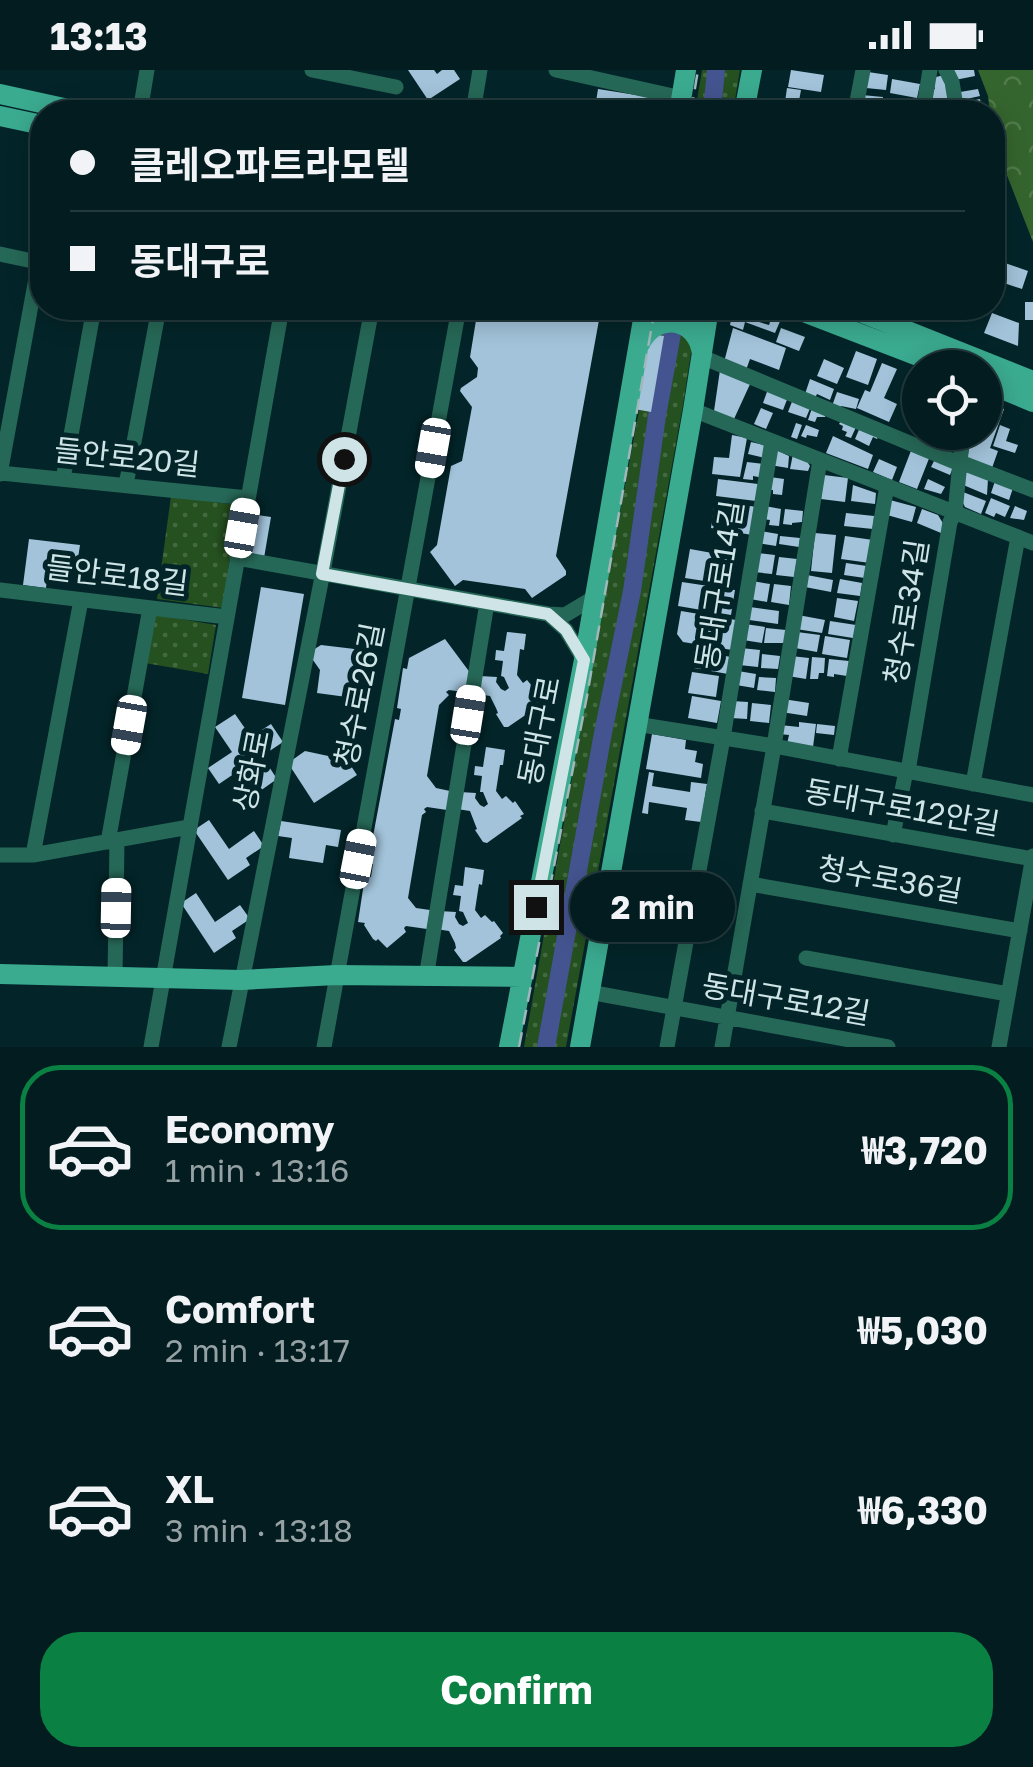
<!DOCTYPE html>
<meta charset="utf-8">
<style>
:root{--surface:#021c1f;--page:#10292c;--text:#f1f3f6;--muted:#96a1a4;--line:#233a3d;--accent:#0b8043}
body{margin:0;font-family:"Golos Text","Noto Sans KR",sans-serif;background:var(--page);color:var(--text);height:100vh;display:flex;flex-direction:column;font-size:38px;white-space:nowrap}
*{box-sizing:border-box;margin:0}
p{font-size:32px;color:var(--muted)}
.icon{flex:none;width:55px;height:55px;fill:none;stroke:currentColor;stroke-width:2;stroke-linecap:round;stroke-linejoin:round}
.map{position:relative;height:977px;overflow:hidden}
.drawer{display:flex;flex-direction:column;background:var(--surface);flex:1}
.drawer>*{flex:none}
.top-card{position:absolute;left:30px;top:30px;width:975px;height:220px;border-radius:40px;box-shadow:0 5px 25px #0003,0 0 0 2px var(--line);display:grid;align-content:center;height:220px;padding:0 40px;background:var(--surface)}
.buttons{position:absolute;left:902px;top:280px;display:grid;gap:20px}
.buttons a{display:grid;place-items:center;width:100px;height:100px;border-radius:50%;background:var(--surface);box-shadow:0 5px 25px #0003,0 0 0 2px var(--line);font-size:50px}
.end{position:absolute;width:45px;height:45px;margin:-22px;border:12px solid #cee4e7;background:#111;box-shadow:0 0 0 5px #111}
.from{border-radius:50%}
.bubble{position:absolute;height:70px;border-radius:35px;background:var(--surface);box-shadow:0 5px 25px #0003,0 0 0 2px var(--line);font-size:32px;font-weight:700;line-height:70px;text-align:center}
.car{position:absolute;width:30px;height:60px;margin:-30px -15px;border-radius:12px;box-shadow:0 0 8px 2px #0007;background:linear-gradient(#fff 24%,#345 0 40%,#fff 0 76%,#345 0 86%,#fff 0)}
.top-card b{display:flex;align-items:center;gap:35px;height:95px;font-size:38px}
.top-card b+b{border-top:2px solid var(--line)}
.top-card i{width:25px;height:25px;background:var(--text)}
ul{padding:18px 0 0;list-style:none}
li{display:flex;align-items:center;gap:30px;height:165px;margin:0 20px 15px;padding:0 20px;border:5px solid transparent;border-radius:40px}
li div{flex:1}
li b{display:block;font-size:38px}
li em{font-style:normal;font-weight:700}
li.active{border-color:var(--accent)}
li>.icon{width:90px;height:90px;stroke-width:1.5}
.button{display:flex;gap:20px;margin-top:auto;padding:20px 40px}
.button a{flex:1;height:115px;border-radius:40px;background:var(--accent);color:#fff;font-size:40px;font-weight:700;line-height:115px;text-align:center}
.status{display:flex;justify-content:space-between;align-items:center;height:70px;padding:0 50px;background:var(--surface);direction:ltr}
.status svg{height:28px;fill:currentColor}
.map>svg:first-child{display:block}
</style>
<div class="status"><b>13:13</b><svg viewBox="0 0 49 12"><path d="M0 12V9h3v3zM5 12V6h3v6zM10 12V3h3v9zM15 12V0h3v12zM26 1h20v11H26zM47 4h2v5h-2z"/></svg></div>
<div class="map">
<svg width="1033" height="977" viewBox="0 0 1033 977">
<defs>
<pattern id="forest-crowns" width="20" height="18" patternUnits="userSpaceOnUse" patternTransform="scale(2.5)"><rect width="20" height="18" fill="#35652e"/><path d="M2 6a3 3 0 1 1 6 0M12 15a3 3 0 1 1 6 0" fill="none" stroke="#517b4c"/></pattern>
<pattern id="park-dots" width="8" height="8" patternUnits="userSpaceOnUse" patternTransform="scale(2.5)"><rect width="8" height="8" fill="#25501f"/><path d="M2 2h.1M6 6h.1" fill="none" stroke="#436940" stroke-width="1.8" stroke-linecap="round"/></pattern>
</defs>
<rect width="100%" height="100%" fill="#032529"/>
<path fill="url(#forest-crowns)" d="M 978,0 L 1033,0 L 1033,172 L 994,72 L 992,42 L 990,42 L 988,26 Z"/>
<path fill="url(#park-dots)" d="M 702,0 L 740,0 L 733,42 L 695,42 Z
M 658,238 L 698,238 L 683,335 L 566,977 L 524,977 L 599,556 Z
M 171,426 L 237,435 L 223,538 L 157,529 Z
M 153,544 L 216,555 L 208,604 L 145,593 Z"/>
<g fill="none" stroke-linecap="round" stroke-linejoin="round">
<path stroke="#445490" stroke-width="18" d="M 712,42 L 716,0
M 546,977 L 603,663 L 632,521 L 657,346 L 672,264"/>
</g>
<path fill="#a2c3da" d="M 408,0 L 434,0 L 437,4 L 442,0 L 454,0 L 460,9 L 428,30 Z
M 791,0 L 824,5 L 821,22 L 788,17 Z
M 952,0 L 974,0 L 975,6 L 955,10 Z
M 868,2 L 888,5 L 886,20 L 866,18 Z
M 944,5 L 953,35 L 936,40 L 930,20 L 935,19 L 932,8 Z
M 892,9 L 920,14 L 917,28 L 890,23 Z
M 787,18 L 801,20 L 797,42 L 767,42 L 769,29 L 785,32 Z
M 598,19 L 649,27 L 647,42 L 625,42 L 595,38 Z
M 978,19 L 980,26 L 962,30 L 960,22 Z
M 862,25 L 883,27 L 881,42 L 872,41 L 873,37 L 861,32 Z
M 518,29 L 545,34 L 543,42 L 515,42 Z
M 887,29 L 917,34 L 916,42 L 885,42 Z
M 980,29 L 983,41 L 963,42 L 961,33 Z
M 412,31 L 419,42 L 394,42 Z
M 992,123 L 1000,124 L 998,141 L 992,140 Z
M 1005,193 L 1028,201 L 1022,219 L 998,211 Z
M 1025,232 L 1033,232 L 1033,250 L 1025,250 Z
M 478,238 L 607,238 L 611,244 L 599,250 L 556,486 L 566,501 L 566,505 L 532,528 L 525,519 L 463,510 L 455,516 L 430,482 L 437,475 L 451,396 L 462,391 L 472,337 L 460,321 L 461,318 L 477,307 L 478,298 L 470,287 Z
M 741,238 L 761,242 L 759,252 L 769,255 L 772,246 L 781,249 L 775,263 L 745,252 L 743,260 L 730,255 L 732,244 Z
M 932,238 L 951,238 L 960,241 L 956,252 L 930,241 Z
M 992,243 L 1019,253 L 1018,276 L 984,263 Z
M 733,258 L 786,278 L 779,300 L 750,289 L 746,300 L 724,292 Z
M 781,258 L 805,267 L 799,281 L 776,272 Z
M 636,261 L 664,266 L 651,342 L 623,337 Z
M 856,281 L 877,289 L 868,315 L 846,307 Z
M 824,289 L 844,298 L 837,314 L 817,306 Z
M 882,293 L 897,299 L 884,328 L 897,334 L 889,352 L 857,338 L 865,320 L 870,322 Z
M 720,300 L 751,312 L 734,349 L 714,341 Z
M 810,309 L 834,319 L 830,330 L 817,324 L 815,328 L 805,324 Z
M 920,311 L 920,336 L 910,332 Z
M 768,319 L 788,327 L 783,340 L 763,333 Z
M 837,322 L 859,329 L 856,339 L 841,336 L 840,339 L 832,336 Z
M 793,329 L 811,336 L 806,348 L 788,342 Z
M 985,332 L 1004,339 L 990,378 L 998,381 L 992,398 L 967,390 L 972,362 L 985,362 Z
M 761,338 L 773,343 L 766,359 L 754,354 Z
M 812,338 L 827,343 L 825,347 L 817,347 L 815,352 L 808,350 Z
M 842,349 L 857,355 L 851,368 L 845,366 L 847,362 L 842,360 L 843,356 L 839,354 Z
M 796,353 L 802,355 L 797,369 L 791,367 Z
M 806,355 L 819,360 L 817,367 L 807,365 L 806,368 L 801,366 Z
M 861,355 L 880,363 L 877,369 L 873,367 L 869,376 L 855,369 Z
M 1000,355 L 1010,359 L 1006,371 L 1018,375 L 1015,383 L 993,376 Z
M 938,362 L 954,362 L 952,378 L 936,376 Z
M 732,365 L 747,368 L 740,407 L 712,404 L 714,387 L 729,388 Z
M 833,366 L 873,385 L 868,399 L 826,383 Z
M 751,372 L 768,376 L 765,388 L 748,384 Z
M 772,378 L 789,386 L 788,398 L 770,395 Z
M 912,378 L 930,386 L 917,419 L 899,412 Z
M 793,384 L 805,388 L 810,396 L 808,401 L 790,399 Z
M 936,387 L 954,395 L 950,405 L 931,397 Z
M 879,389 L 897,397 L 892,410 L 873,402 Z
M 747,392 L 765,394 L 764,408 L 753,406 L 753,410 L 743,409 Z
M 967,401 L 988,409 L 987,425 L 961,414 Z
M 824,405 L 848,408 L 845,432 L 821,429 Z
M 770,407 L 784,409 L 782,425 L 773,424 L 773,420 L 768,420 Z
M 718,409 L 758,414 L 756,431 L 716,426 Z
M 928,409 L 945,417 L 941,424 L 924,419 Z
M 995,411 L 1013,418 L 1009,430 L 991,423 Z
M 853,415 L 876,423 L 875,434 L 851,431 Z
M 963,422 L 986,431 L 981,444 L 965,437 L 961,429 Z
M 991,428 L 1010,436 L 1005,447 L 996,443 L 994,447 L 985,443 Z
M 890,430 L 916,437 L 912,452 L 887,445 Z
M 715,431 L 757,437 L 752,465 L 711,458 Z
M 765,436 L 781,439 L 779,456 L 769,455 L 770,450 L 763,449 Z
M 1015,436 L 1027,441 L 1024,450 L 1010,448 Z
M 785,439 L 803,441 L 802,452 L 792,453 L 792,455 L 783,454 Z
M 922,439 L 938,445 L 944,455 L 941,463 L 917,453 Z
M 846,443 L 874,446 L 873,459 L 844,456 Z
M 250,444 L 271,447 L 264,488 L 248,485 L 244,478 Z
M 760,461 L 778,464 L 776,476 L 758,473 Z
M 815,463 L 836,465 L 832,503 L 811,501 Z
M 780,466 L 800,468 L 799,477 L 779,474 Z
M 845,466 L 873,470 L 870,493 L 841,489 Z
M 29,469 L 80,475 L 76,502 L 48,499 L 46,518 L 23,515 Z
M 690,479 L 729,486 L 724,514 L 685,508 Z
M 757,483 L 775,485 L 772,504 L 754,502 Z
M 779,487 L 797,489 L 794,507 L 776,505 Z
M 846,493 L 867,496 L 865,508 L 844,505 Z
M 807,505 L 833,510 L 831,522 L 805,517 Z
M 840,509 L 862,513 L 860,526 L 837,523 Z
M 752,511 L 770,514 L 767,532 L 750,529 Z
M 682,512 L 735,520 L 731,545 L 678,536 Z
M 774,514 L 791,516 L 789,535 L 771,532 Z
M 261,517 L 304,524 L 285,635 L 242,628 Z
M 837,528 L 858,531 L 854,551 L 834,547 Z
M 750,537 L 779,541 L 778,554 L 749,550 Z
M 681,541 L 736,550 L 732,580 L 683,572 L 677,564 Z
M 798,545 L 825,550 L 822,563 L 796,559 Z
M 830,551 L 856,555 L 853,568 L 828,564 Z
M 745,554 L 765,557 L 762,573 L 743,570 Z
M 766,558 L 786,560 L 784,573 L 764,573 Z
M 507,562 L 526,564 L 524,580 L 520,579 L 517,605 L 523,613 L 527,610 L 533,617 L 536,616 L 545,628 L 541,631 L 543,633 L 508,657 L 504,657 L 496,644 L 498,643 L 496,638 L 490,626 L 478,624 L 480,606 L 497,607 L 496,612 L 501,619 L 505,621 L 509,618 L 504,607 L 501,606 L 503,591 L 495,590 L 496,580 L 504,581 Z
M 797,562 L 820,565 L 817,582 L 795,578 Z
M 825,566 L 850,570 L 847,588 L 822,584 Z
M 445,569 L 471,604 L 470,623 L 449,620 L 446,622 L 449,625 L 439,635 L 427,706 L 436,718 L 450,721 L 447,740 L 427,737 L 424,739 L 426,742 L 422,745 L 408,828 L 416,838 L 430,840 L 427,859 L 406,856 L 404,858 L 406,862 L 387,878 L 378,869 L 376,871 L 373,869 L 364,855 L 365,853 L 358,852 L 365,806 L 371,807 L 373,794 L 368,793 L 395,649 L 399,650 L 401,639 L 397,638 L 403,598 L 407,599 L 409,588 Z
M 321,575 L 363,580 L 374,594 L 356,607 L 354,628 L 317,623 L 320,600 L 308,583 Z
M 741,578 L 760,580 L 758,597 L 739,595 Z
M 697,581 L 731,587 L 728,604 L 694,598 Z
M 762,584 L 780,586 L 778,599 L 761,598 Z
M 791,586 L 809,588 L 806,609 L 788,606 Z
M 812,587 L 825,588 L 824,603 L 819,603 L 818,609 L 810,609 Z
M 829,589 L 849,591 L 847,606 L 834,604 L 834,607 L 827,606 Z
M 738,601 L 756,604 L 754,618 L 736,615 Z
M 692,602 L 719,606 L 716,627 L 688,623 Z
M 759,607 L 776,608 L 775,622 L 757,620 Z
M 692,626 L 721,631 L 717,653 L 688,648 Z
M 783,629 L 809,633 L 807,646 L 781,642 Z
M 732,631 L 748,632 L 747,649 L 731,648 Z
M 752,633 L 771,635 L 769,653 L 750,651 Z
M 235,644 L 251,667 L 271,654 L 283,672 L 262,686 L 277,709 L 260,721 L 244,697 L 219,714 L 208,698 L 232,682 L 215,657 Z
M 799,652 L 816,654 L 813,677 L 787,674 L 789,665 L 779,664 L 780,655 L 799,657 Z
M 817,654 L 835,656 L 834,665 L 816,663 Z
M 652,664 L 686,670 L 685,679 L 697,681 L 695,692 L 703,694 L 701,708 L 646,699 Z
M 486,677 L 505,680 L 503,695 L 500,695 L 496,721 L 502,729 L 506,726 L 513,733 L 515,731 L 524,744 L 520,746 L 522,748 L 487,773 L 483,772 L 475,760 L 477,759 L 475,754 L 470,741 L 457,739 L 460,722 L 476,723 L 475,728 L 480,735 L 484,737 L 488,734 L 483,722 L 480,722 L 482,706 L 474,705 L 475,696 L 483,697 Z
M 305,681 L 347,690 L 357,705 L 314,733 L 288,693 Z
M 649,702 L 654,703 L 652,716 L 690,722 L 691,712 L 707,714 L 701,752 L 685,750 L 687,738 L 649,732 L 648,744 L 642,743 Z
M 209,750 L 229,779 L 254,761 L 264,776 L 246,788 L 250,795 L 228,810 L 194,760 Z
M 281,751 L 341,760 L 338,777 L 326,775 L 323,793 L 289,788 L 292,768 L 278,766 Z
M 465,797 L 484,800 L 482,815 L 479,814 L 475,840 L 481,848 L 485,845 L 492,852 L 494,851 L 503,863 L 500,866 L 501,868 L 466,892 L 463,892 L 454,880 L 456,878 L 455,873 L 449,861 L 436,859 L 439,841 L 456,842 L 455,847 L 459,854 L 463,856 L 468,853 L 463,842 L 459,841 L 461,826 L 453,825 L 455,815 L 463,816 Z
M 628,821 L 678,829 L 673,859 L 623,850 Z
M 196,823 L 215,852 L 240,835 L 250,849 L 232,861 L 236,868 L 214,883 L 181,833 Z"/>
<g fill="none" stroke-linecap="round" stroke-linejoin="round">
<path stroke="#266857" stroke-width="15" d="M 312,0 L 396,17
M 556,0 L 682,28
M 946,0 L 952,12 L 957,42
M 140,42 L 147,0
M 473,42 L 480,0
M 855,42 L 863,0
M 923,42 L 930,0
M 0,184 L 42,193
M 702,287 L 960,394
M 693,340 L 1033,473
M 960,392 L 1033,420
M 0,403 L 248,428
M 0,404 L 39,192
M 63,409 L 94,238
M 126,415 L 159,238
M 237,488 L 548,544 L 565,545 L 595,527
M 0,520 L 227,547
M 548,544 L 566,560 L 584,590
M 636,654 L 774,676 L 1033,725
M 839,689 L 887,416
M 908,701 L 950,452 L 955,443 L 963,362
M 973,714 L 1018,467
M 762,741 L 1033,789
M 893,765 L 906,701
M 108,772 L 150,538
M 0,785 L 33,785 L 189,757
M 33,785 L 81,530
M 750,814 L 1020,861
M 806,888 L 1008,924
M 115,907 L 117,770
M 426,908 L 487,533
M 589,922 L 888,977
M 151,977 L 282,238
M 229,977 L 323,502 L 372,238
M 324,977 L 459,238
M 667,977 L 723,668 L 772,371
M 722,977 L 774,676 L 820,390
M 999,977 L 1033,786"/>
<path stroke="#3bab90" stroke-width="20" d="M 0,24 L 82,42
M 679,42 L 686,0
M 744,42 L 752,0
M 0,46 L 42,55
M 793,238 L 949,298
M 850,238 L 1033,311
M 640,274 C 656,240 699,248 702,285
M 985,312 L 1033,332
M 0,904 L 241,910 L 336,905 L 523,907
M 509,977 L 584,590 L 645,238
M 580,977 L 693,340 L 709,238"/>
<path stroke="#9fb8bb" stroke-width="2.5" stroke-dasharray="15 8" stroke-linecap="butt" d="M 691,42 L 698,0
M 519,977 L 587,626 L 655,238"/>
</g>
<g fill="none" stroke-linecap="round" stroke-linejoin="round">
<path stroke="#cee4e7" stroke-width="12" d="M 344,389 L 322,504 L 548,544 L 566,560 L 584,590 L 536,837"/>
</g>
<g text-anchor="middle" stroke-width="10" stroke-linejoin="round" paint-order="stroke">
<g font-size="30" fill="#cee4e7" stroke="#032529">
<text transform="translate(127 388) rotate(6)" y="10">들안로20길</text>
<text transform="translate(117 506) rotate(7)" y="10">들안로18길</text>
<text transform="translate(720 515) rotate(-81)" y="10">동대구로14길</text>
<text transform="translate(907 542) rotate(-81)" y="10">청수로34길</text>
<text transform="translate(360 625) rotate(-79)" y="10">청수로26길</text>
<text transform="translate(540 661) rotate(-79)" y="10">동대구로</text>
<text transform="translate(252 701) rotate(-79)" y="10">상화로</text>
<text transform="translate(902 738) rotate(10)" y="10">동대구로12안길</text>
<text transform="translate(890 810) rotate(10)" y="10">청수로36길</text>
<text transform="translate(786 930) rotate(10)" y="10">동대구로12길</text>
</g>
</g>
</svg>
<div class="buttons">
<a><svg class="icon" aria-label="locate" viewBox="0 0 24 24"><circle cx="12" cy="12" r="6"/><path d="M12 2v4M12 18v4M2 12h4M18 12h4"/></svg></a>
</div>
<i class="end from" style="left:344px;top:389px"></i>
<i class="end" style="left:536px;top:837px"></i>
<div class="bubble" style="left:570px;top:802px;width:165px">2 min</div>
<i class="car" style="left:433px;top:378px;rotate:190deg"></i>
<i class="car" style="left:242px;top:458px;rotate:10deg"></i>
<i class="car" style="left:468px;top:645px;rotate:9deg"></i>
<i class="car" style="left:129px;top:655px;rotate:190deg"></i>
<i class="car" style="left:358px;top:789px;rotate:11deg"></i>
<i class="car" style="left:116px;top:838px;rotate:1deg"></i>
<div class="top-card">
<b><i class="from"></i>클레오파트라모텔</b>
<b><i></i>동대구로</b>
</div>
</div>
<section class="drawer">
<ul>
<li class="active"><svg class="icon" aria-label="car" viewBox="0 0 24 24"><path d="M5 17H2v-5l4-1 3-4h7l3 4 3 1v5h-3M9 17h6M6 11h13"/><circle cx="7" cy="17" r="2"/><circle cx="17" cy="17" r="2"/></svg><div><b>Economy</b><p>1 min · 13:16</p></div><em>₩3,720</em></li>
<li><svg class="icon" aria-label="car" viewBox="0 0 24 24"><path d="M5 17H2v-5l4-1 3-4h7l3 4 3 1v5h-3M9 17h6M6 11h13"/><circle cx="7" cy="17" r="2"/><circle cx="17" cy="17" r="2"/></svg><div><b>Comfort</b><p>2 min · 13:17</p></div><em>₩5,030</em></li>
<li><svg class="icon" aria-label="car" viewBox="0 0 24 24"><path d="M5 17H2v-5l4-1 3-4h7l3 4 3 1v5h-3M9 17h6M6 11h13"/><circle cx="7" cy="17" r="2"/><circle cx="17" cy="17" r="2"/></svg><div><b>XL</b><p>3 min · 13:18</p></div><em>₩6,330</em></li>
</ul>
<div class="button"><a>Confirm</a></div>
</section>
